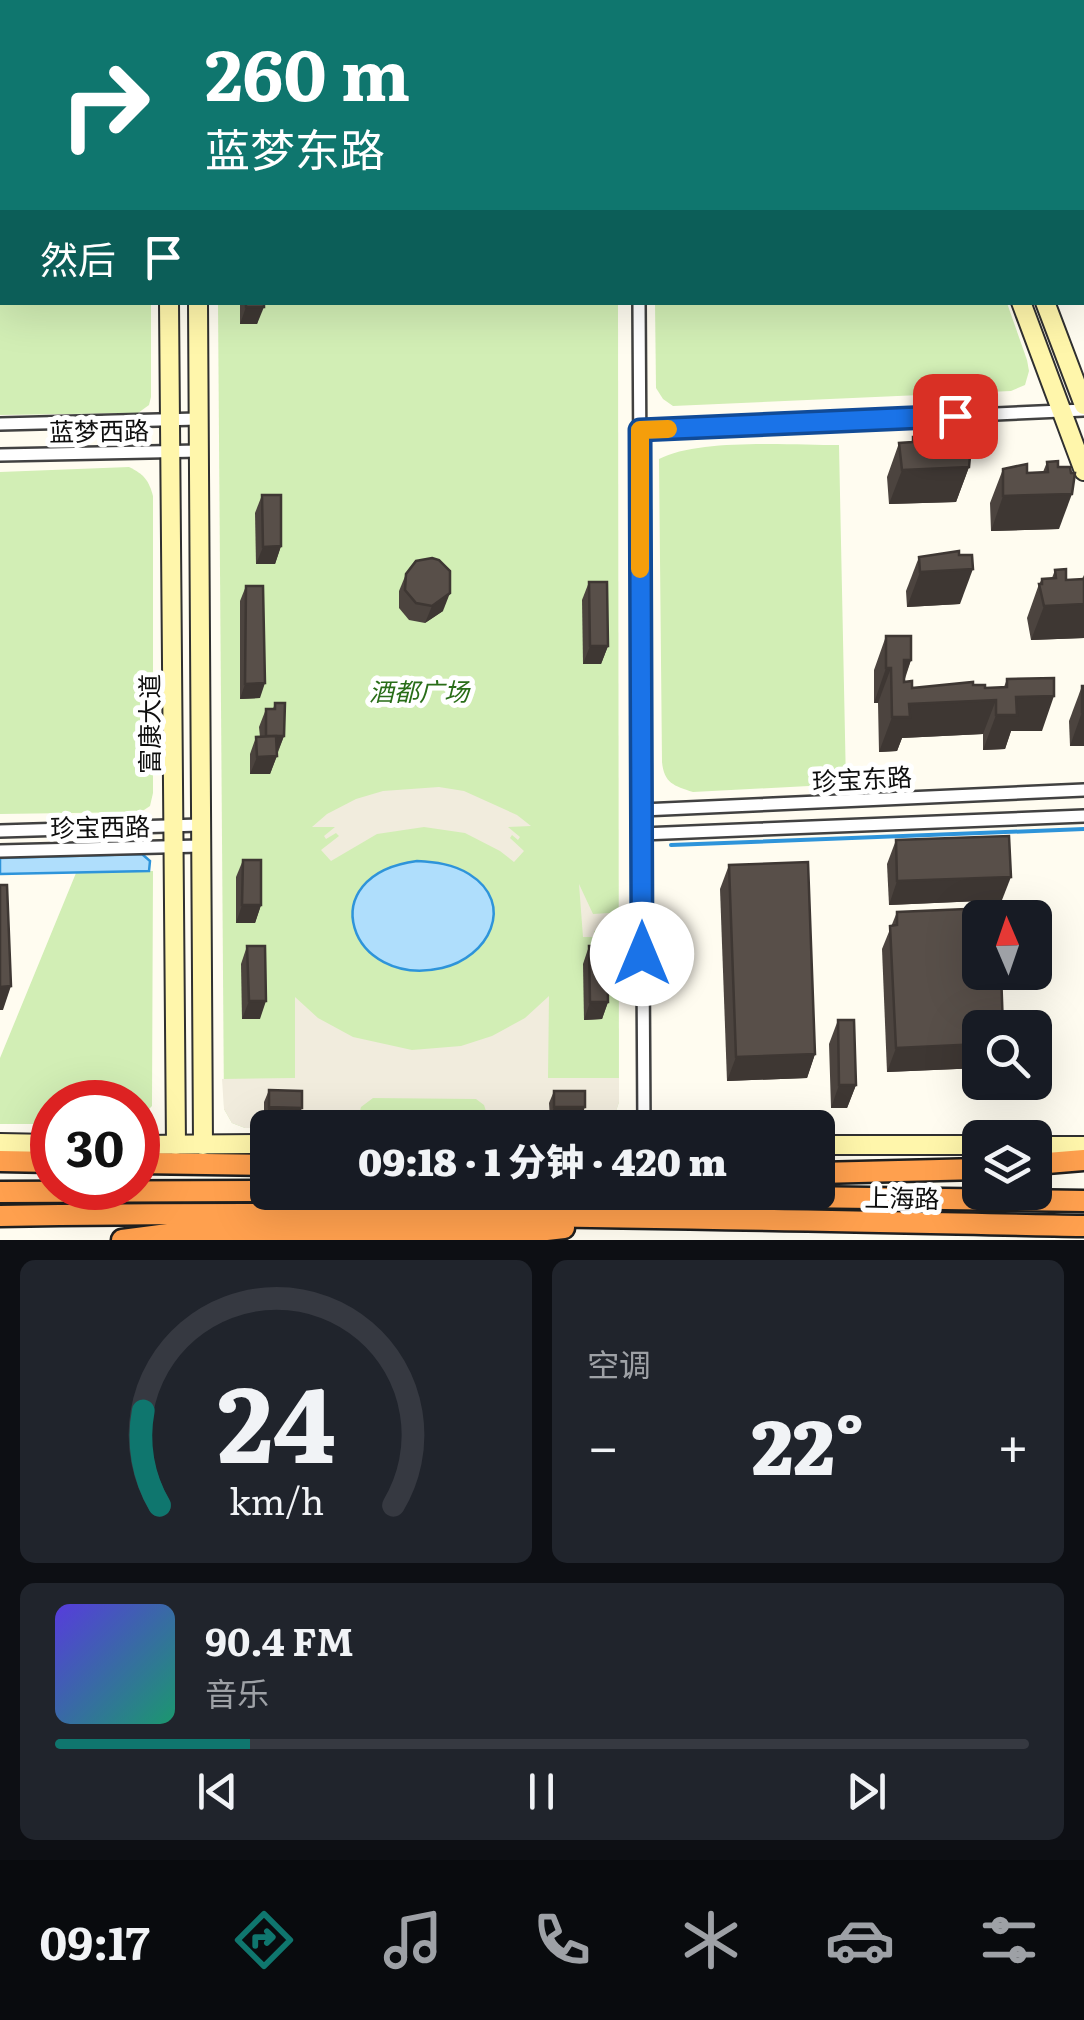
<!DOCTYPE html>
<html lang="zh">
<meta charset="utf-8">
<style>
:root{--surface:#171b24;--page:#20242c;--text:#f1f3f6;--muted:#9ea1a6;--line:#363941;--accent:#0f766e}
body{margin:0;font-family:Literata,"Noto Sans SC",serif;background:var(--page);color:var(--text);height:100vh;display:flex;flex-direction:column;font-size:38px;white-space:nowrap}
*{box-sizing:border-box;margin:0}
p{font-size:32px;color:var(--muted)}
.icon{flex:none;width:55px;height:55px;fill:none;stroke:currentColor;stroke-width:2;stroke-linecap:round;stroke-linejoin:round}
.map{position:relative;height:1240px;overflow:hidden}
.drawer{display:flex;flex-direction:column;gap:20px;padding:20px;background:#0d0f14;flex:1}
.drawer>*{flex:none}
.top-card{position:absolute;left:0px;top:0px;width:1085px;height:305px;box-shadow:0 10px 40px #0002;background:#0f766e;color:#fff;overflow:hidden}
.needle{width:65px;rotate:358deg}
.tools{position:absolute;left:962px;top:900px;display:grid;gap:20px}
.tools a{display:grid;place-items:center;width:90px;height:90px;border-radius:15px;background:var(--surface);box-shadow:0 10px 40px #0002;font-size:50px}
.speed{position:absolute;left:30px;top:1080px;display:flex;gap:20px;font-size:50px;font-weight:700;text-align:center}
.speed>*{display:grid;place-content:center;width:130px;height:130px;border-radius:50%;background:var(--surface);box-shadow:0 10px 40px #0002;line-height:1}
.speed .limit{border:15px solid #d22;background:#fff;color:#111}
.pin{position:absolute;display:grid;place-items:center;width:85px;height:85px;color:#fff;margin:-42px;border-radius:20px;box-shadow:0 5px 15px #0006}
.me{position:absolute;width:110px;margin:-55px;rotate:0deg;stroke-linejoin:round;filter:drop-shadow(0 0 8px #0008)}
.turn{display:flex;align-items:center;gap:35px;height:210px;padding:0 40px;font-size:45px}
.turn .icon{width:130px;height:130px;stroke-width:2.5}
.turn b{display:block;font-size:70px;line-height:85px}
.then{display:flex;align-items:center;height:95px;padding:0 40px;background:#0003;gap:20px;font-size:38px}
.big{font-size:75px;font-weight:800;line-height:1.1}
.drawer .tile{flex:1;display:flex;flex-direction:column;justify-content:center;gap:15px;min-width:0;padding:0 35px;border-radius:15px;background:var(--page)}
.drawer .dial{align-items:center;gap:0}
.dial svg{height:260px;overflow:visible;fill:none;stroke:var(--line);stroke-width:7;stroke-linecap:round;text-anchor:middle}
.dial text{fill:var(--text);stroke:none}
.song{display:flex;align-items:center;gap:30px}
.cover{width:120px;height:120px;border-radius:15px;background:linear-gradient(135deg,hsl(250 70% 55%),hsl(160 70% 35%))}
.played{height:10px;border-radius:5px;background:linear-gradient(90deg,var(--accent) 20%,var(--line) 20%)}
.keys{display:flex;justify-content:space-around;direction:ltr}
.heat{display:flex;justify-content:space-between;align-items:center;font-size:55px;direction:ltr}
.drawer .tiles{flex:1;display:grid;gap:20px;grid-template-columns:1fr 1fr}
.tile:last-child{grid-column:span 2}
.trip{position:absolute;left:250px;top:1110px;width:585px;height:100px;border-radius:15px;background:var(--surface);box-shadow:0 10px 40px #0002;font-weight:800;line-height:100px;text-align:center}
.menu{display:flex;height:160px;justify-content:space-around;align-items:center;background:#090b0e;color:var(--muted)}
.menu .icon{width:70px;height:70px}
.menu .on{color:var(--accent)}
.menu b{font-size:45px;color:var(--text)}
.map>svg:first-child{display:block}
.green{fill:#d2eeb5}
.plaza{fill:#f1ecdd;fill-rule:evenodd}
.water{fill:#afdefc;stroke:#2e94da;stroke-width:2.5}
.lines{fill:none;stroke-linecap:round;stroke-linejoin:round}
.stream{stroke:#2e94da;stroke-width:4}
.street-casing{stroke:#414141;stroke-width:16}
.secondary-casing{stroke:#303030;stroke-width:22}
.highway-casing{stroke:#1f1f1f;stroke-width:25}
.street{stroke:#fff;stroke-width:11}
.secondary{stroke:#fff6ab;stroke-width:18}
.highway{stroke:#ffa04e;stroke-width:20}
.wall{fill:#4c443f}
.shaded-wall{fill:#3e3733}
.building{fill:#584f49;stroke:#3e3733;stroke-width:2.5}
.route-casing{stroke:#114b97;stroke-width:25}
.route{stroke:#1a73e8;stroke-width:18}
.slow{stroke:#f59e0b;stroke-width:18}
.labels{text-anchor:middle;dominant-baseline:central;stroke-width:10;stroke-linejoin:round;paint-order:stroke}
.street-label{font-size:25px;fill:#0e0e0e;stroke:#fff}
.park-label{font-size:25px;font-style:italic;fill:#296d18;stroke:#fff}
</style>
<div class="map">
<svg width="1084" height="1240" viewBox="0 0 1084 1240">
<rect width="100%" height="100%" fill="#fffcf0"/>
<g class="green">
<polygon points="0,0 148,0 148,2 2,2 2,302 151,303 151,397 149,405 138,413 0,415"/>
<rect x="217" y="0" width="401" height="2"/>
<polygon points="657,0 889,0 890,2 657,2"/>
<polygon points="961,0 1084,0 1084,147 1082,2"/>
<polygon points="218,303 618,303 619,1102 615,1114 602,1126 245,1128 232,1123 224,1109"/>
<polygon points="655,303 1007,303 1027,360 1029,371 1025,385 1011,391 673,406 663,399 656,388"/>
<path d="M839 445 846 784 693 792C674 786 664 783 662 762L659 459C698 438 792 445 839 445Z"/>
<path d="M129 467C144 474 149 481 153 496V793L150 806 141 812 0 814V472Z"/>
<polygon points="153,871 152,1106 138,1120 138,1102 52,1102 52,1124 0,1124 0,1058 76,873"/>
</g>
<g class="plaza">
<polygon points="439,787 464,791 517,815 531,826 508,827 520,837 518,840 512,835 510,838 524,851 514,862 500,851 465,833 424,827 377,834 331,861 321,850 339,836 336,833 326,839 324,836 335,827 312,827 327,814 356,799 383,791"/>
<polygon points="579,884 593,914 609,913 609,942 600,943 600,930 594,931 594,937 583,937"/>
<path d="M549 996 548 1078H619V1102L615 1114 602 1126 245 1128 232 1123 224 1109 222 1079 295 1078V997L318 1018 353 1037 412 1050 461 1046 492 1036 525 1018ZM373 1098 476 1099 484 1105 488 1117 358 1119 361 1107Z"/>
</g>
<g class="water">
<polygon points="142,854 150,861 149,871 0,874 0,858"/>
<path d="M417 861C435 862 453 864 469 874 517 904 488 958 442 968 349 989 310 875 417 861Z"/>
</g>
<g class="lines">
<polyline class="stream" points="671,845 1084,829"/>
<g class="street-casing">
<g id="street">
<polyline points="637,0 637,2"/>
<polyline points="1082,157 1084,157"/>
<polyline points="639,302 644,1128"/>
<polyline points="0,424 198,419"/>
<polyline points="639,430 1084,410"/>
<polyline points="0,455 199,451"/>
<polyline points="642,810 1084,790"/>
<polyline points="0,831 200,825"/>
<polyline points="642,834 1084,816"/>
<polyline points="0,851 200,846"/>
</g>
</g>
<g class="secondary-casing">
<g id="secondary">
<polyline points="167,0 167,2"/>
<polyline points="196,0 196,2"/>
<polyline points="903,0 904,2"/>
<polyline points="927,0 928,2"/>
<polyline points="169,302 176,1145"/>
<polyline points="198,302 203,1145"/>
<polyline points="1021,302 1084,471"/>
<polyline points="1045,302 1084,405"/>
<polyline points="0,1143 52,1144"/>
<polyline points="138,1145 268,1144"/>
<polyline points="818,1145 980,1145"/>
<polyline points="1035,1146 1084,1146"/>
</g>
</g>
<g class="highway-casing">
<g id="highway">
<polyline points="0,1161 52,1162"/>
<polyline points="138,1163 268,1165"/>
<polyline points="1035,1164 1084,1160"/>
<polyline points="818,1173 980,1169"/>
<polyline points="0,1192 268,1191"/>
<polyline points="422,1192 1084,1201"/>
<path d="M0 1216C361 1210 723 1219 1084 1226"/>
<polyline points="122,1240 176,1233 521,1233 564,1228"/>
</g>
</g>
<use href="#street" class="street"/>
<use href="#secondary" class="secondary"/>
<use href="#highway" class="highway"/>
</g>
<g class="wall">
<polygon points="240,302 264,302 257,324 240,324"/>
<polygon points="944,435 956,441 969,467 956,502 889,504 887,477 899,443 911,443 913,437 924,448 940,447"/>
<polygon points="1047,462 1059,529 991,531 990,503 1003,469 1027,473 1043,472"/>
<polygon points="262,495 281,546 275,564 256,564 255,513"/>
<polygon points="919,557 960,604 907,607 906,591"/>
<polygon points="1055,570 1066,580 1082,579 1084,575 1084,638 1031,640 1027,618 1039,584 1042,579 1052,578"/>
<polygon points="406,574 443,611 425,623 409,620 399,608 399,591"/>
<polygon points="589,582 608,646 601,664 583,664 582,600"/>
<polygon points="246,586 260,698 240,699 240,601"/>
<polygon points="886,636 911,660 904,682 912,688 973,685 985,688 1004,687 1007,679 1042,731 1011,731 1005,749 983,750 983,734 902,738 897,751 879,752 878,703 874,703 874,670"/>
<polygon points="1082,686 1084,746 1070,746 1069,721"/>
<polygon points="275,703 284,736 270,774 250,774 250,754 256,737 260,737 259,727 266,709 273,709"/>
<polygon points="896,840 1002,900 889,905 887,864"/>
<polygon points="243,860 261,905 255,923 236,923 236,877"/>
<polygon points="729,865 815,1054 807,1078 727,1081 720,889"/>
<polygon points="897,912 980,1028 980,1068 887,1072 882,949"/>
<polygon points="247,946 260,1019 242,1019 241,964"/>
<polygon points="589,946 608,1002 602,1019 584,1020 583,964"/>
<polygon points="838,1020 856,1085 847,1108 831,1108 829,1044"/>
<polygon points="269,1090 298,1119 264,1119 264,1102"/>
<polygon points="554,1091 581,1118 550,1119 549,1103"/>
</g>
<g class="shaded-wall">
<polygon points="246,307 264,307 257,324 240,324"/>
<polygon points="969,467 956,502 889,504 902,470"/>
<polygon points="1072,494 1059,529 991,531 1003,496"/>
<polygon points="281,546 275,564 256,564 263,547"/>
<polygon points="973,569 960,604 907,607 920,572"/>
<polygon points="450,593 443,611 425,623 432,606"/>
<polygon points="1084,604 1084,638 1031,640 1044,606"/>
<polygon points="590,646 608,646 601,664 583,664"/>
<polygon points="904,660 911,660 898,695"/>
<polygon points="886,668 891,668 878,703 874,703"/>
<polygon points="265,683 260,698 240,699 245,684"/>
<polygon points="1054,696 1042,731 1011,731 1005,749 983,750 996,715 1016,697"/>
<polygon points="996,700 983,734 902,738 897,751 879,752 892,717 909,704"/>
<polygon points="1082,712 1084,712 1084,746 1070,746"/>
<polygon points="266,736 284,736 277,753"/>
<polygon points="277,756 270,774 250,774 257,757"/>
<polygon points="1011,877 1002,900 889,905 897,881"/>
<polygon points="242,905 261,905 255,923 236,923"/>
<polygon points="11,986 3,1010 0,1010 0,987"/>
<polygon points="249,1001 266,1001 260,1019 242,1019"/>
<polygon points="590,1002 608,1002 602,1019 584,1020"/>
<polygon points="980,1044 980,1068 887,1072 896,1048"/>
<polygon points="815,1054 807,1078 727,1081 736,1057"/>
<polygon points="839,1085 856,1085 847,1108 831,1108"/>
<polygon points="269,1107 302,1108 298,1119 264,1119"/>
<polygon points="554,1107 585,1107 581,1118 550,1119"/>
</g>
<g class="building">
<rect x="245" y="0" width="19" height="2"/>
<rect x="246" y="302" width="18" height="5"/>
<polygon points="944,435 956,435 956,441 968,440 971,446 969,467 902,470 899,443 913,442 913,437 924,437 924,448 944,447"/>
<polygon points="1058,461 1058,467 1070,467 1071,473 1075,473 1072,494 1003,496 1003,469 1027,464 1027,473 1048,472 1047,462"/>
<polygon points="262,495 281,495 281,546 263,547"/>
<polygon points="959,551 959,555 972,555 973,569 920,572 919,557"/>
<polygon points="432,558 439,560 450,571 450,593 432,606 416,603 405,590 406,574 416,561"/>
<polygon points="1066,569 1066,580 1084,579 1084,604 1044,606 1039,584 1042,584 1042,579 1056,578 1055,570"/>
<polygon points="589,582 607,582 608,646 590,646"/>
<polygon points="246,586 263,586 265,683 245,684"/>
<polygon points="886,636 911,636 911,660 904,660 904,682 912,681 912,688 973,682 973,685 985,685 985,688 1007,687 1007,679 1054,678 1054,696 1016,697 1017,715 996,715 996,700 909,704 910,717 892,717 891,668 886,668"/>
<rect x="1082" y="686" width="2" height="26"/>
<polygon points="275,703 285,703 284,736 266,736 266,709 275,709"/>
<polygon points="276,736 277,756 257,757 256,737"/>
<polygon points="1009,836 1011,877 897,881 896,840"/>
<polygon points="243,860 261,860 261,905 242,905"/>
<polygon points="808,862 815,1054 736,1057 729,865"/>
<polygon points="0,885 7,885 11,986 0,987"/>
<polygon points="1013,907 1013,918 980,918 980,972 1001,972 1003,1028 980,1028 980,1044 896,1048 890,926 897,925 897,912"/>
<polygon points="247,946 265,946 266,1001 249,1001"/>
<polygon points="589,946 607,946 608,1002 590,1002"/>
<polygon points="838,1020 854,1020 856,1085 839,1085"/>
<polygon points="269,1090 302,1091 302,1108 269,1107"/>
<rect x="554" y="1091" width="31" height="16"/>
</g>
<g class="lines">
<g class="route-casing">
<polyline id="route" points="642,954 640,430 955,416"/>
</g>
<use href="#route" class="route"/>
<polyline class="slow" points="640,569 640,430 668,429"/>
</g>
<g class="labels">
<g class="street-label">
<text transform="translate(99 430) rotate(-1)">蓝梦西路</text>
<text transform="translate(148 724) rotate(-90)">富康大道</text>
<text transform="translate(862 778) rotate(-3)">珍宝东路</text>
<text transform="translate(100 826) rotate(-1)">珍宝西路</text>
<text transform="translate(902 1197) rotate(1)">上海路</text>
</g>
<g class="park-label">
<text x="419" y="690">酒都广场</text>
</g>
</g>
</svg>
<div class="tools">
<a><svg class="needle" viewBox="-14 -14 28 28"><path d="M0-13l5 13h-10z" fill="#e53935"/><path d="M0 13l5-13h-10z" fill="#9ea1a6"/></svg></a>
<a><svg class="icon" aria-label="search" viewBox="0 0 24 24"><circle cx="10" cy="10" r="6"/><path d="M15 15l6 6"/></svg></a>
<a><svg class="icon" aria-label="layers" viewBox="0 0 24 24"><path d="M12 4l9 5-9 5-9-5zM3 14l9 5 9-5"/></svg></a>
</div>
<div class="speed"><div class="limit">30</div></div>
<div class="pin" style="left:955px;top:416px;background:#d93025"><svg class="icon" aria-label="arrive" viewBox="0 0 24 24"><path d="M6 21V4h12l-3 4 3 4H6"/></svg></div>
<svg class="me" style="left:642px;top:954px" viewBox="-20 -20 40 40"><circle r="19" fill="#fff"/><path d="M0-13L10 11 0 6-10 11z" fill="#1a73e8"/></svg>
<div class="trip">09:18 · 1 分钟 · 420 m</div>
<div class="top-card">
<div class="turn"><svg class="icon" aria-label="right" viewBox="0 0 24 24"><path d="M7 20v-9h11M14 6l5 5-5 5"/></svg><div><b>260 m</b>蓝梦东路</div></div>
<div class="then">然后<svg class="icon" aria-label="arrive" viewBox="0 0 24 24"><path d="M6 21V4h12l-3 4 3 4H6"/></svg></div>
</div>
</div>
<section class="drawer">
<div class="tiles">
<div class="tile dial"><svg viewBox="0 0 100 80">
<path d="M14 69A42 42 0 1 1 86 69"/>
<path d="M14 69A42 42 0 0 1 9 40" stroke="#0f766e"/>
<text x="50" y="56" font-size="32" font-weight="700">24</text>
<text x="50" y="72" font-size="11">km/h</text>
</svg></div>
<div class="tile"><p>空调</p>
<div class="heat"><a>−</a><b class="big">22°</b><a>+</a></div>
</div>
<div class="tile">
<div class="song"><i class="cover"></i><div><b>90.4 FM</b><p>音乐</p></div></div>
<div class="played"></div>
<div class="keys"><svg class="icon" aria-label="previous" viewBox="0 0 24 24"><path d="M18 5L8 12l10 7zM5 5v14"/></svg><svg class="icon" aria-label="pause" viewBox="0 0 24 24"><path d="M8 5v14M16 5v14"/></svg><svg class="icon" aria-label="next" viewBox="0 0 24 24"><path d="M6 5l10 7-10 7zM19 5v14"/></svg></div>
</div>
</div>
</section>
<nav class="menu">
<b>09:17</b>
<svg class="icon on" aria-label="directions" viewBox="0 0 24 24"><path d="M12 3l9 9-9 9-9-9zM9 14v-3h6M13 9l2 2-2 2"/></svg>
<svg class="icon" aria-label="music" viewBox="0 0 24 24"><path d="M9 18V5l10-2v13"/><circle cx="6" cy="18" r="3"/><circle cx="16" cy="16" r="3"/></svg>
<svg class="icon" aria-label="phone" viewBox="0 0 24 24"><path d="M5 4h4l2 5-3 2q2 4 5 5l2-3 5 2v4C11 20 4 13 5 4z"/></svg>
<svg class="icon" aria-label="climate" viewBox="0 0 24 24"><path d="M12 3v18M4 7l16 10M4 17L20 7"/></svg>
<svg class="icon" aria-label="car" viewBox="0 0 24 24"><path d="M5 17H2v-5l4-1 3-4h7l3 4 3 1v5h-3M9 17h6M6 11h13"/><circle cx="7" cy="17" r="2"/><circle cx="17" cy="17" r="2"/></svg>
<svg class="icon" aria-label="filters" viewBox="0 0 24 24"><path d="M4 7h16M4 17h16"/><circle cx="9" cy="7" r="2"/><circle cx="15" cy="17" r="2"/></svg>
</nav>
